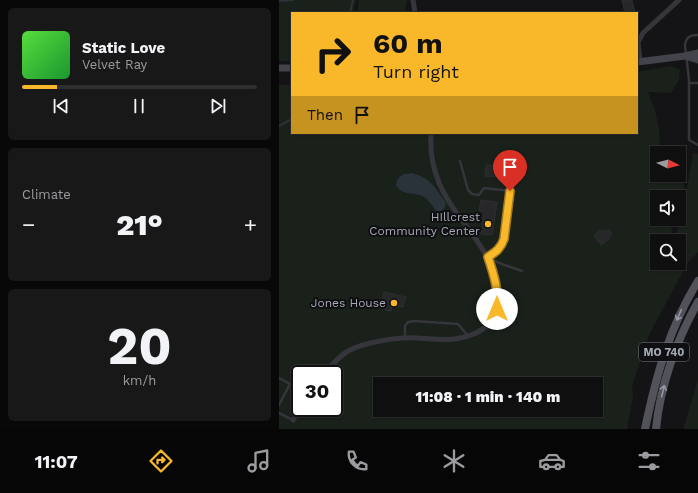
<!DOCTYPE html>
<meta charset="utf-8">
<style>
:root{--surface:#0f0f10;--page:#181819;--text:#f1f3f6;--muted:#9b9c9f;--line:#2f2f30;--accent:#f8b829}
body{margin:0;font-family:"Work Sans",sans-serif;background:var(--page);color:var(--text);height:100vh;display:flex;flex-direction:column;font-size:15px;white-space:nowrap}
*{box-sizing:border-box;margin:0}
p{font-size:13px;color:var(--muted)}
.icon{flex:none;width:22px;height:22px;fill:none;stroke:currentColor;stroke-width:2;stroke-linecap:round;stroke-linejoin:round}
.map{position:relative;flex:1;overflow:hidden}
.sheet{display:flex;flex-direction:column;gap:8px;padding:8px;background:#080809;width:279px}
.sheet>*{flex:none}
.top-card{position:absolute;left:12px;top:12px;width:347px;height:122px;border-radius:0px;box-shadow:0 1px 3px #0004,0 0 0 1px var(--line);background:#f8b829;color:#111;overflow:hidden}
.needle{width:26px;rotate:96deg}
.fabs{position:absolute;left:371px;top:146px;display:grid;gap:8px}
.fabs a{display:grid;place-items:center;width:36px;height:36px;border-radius:0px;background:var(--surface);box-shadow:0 1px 3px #0004,0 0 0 1px var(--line);font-size:20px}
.speed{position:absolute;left:12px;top:365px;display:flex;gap:8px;font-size:20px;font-weight:700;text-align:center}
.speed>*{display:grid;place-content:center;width:52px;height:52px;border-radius:50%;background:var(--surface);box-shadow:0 1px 3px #0004,0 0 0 1px var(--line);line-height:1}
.speed .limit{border:2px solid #111;border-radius:6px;background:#fff;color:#111}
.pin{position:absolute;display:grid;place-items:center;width:34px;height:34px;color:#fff;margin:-41px -17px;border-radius:50% 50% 50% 0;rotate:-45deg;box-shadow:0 0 4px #0007}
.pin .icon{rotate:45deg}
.me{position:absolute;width:44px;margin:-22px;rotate:0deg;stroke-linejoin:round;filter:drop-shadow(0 0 3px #0008)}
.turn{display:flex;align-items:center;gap:14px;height:84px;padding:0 16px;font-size:18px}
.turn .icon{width:52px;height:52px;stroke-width:2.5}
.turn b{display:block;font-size:28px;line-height:34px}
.then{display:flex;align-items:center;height:38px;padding:0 16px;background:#0003;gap:8px;font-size:15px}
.big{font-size:30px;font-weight:800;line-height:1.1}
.sheet .widget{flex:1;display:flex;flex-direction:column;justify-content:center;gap:6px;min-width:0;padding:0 14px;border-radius:6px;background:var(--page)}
.sheet .dial{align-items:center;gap:0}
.dial b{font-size:52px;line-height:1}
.song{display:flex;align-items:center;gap:12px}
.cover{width:48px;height:48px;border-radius:6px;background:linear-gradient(135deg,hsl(110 70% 55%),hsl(130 70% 35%))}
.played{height:4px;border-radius:2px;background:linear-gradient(90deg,var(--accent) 15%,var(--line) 15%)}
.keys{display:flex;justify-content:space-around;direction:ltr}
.heat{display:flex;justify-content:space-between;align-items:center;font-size:22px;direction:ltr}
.trip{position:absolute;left:94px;top:377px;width:230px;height:40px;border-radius:0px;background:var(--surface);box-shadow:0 1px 3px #0004,0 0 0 1px var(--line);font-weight:800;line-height:40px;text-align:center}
.tabs{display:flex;height:64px;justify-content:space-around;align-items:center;background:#060606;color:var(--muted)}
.tabs .icon{width:28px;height:28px}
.tabs .current{color:var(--accent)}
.tabs b{font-size:18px;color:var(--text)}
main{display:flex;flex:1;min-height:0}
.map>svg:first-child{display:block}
.green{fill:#1a211b;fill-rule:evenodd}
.water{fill:#2a323a}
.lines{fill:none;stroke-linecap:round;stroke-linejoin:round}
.stream{stroke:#2a323a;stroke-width:2}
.building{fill:#27272a;stroke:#2e2e32}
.service{stroke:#35353b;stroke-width:2.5}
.minor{stroke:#35353b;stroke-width:5}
.secondary{stroke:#43444b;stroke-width:7}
.primary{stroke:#51525a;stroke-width:8}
.oneway{stroke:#9498a4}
.route-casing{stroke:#a1781b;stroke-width:10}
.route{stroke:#f8b829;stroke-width:7}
.poi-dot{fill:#f8b829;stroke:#0f0f11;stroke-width:1.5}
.labels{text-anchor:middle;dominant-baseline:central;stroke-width:4;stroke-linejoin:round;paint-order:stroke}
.shield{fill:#0f0f11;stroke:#787c84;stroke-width:1}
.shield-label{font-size:11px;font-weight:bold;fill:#a5aab6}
.poi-label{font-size:12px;fill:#a5aab6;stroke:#0f0f11;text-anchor:end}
</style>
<main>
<section class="sheet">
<div class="widget">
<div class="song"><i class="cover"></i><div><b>Static Love</b><p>Velvet Ray</p></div></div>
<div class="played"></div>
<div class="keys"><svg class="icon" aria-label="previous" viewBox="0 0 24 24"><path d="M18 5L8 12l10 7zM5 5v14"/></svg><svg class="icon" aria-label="pause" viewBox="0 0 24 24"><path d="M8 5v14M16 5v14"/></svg><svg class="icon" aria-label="next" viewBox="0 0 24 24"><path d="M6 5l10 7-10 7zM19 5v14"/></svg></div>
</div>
<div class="widget"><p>Climate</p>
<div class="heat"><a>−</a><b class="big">21°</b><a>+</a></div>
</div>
<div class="widget dial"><b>20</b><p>km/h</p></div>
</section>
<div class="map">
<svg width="419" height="429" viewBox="0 0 419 429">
<rect width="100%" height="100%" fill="#141416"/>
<g class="green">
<polygon points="0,0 77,0 74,13 13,13 13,61 0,61"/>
<polygon points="80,0 128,0 126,13 78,13"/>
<path d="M392 66 401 70 400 80 392 93 369 92C377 111 383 132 380 153H378V175L400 174C407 187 407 188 400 201V197H378V219H393L392 225 394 241H378V263H400V241H394L406 211 408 188 414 153 419 154V252L409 262 370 335 353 386 354 396 348 429H0V85H13V133H358V72ZM21 374H55V408H21ZM101 384H317V410H101Z"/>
<polygon points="419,379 419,429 405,429 405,427"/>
</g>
<path class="water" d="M133 173C153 179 155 186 167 203L165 209 161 212H158C154 207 150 200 145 197 135 191 124 197 117 185 119 175 124 174 133 173Z"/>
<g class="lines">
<g class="stream">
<polyline points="0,1 14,0"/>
<polyline points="71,13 74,0"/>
<polyline points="0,126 13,119"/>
</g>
</g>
<g class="building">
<polygon points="343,0 353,0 356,13 346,13"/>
<polygon points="207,165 237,168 235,179 227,178 227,183 221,182 221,180 219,180 219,177 206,176"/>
<polygon points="202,200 218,202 213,235 202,234 205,212 200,211"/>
<polygon points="321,230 322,232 325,230 326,232 330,230 333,234 330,237 331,238 322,245 315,235"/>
<polygon points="105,292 127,297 124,307 113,305 112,311 106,310 104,308 106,301 103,300"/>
</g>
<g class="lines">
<g class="service">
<path d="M419 35C411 35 407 37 406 45L410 80V140L419 145"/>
<polyline points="410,83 419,83"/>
<path d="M181 161 189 190 193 194 200 195 205 188 231 191 225 239C222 248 217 252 209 257L220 263 243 271"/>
<polyline points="126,337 126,326 129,322 135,321 179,324 189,336"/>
<polyline points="0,378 11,384"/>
<polyline points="0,405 11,384 21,386"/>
<polyline points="0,413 14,420"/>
</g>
<g class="minor">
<polyline points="134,0 136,13"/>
<polyline points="361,61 359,42 364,33 400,0"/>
<path d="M45 374C52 366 59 357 69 351 86 342 118 337 137 338 160 339 177 343 199 332 222 320 221 299 215 277 213 270 212 262 208 257 194 230 170 209 159 180 153 165 151 149 152 133"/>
<polyline points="14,420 22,408"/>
</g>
<g class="secondary">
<polyline points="406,56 419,60"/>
<polyline points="358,62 406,56 419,53"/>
<polyline points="0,68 13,68"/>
</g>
<g class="primary">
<path d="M366 429C377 376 390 328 419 281"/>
<path d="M377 429C381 386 398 339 419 302"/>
</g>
</g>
<defs><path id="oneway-shaft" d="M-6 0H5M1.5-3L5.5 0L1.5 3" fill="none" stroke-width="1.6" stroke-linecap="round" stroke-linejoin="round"/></defs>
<g class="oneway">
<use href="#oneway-shaft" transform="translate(400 315) rotate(113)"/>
<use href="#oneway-shaft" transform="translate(384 391) rotate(-76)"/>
</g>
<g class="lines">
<g class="route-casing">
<path id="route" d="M218 309C220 291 215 275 209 257 217 252 222 248 225 239L231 191"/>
</g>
<use href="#route" class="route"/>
</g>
<g class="poi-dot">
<circle cx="209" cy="224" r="4"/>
<circle cx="115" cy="303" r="4"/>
</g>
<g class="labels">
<rect class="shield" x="360" y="343" width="50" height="18" rx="3"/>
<g class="shield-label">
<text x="385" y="352">MO 740</text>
</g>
<g class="poi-label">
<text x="201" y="217">HIllcrest<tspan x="201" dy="14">Community Center</tspan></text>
<text x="107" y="303">Jones House</text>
</g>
</g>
</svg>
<div class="fabs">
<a><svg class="needle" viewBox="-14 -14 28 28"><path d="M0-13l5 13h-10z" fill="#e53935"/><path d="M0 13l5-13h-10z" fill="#9b9c9f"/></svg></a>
<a><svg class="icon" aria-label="sound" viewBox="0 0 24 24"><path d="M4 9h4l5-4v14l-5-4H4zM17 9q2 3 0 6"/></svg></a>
<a><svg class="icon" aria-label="search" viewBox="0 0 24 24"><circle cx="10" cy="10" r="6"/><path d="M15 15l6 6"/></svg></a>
</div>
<div class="speed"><div class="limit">30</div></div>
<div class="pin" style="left:231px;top:191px;background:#d93025"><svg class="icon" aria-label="arrive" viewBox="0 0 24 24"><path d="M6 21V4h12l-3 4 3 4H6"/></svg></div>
<svg class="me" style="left:218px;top:309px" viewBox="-20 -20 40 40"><circle r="19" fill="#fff"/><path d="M0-13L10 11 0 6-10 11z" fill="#f8b829"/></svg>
<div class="trip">11:08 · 1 min · 140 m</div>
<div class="top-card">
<div class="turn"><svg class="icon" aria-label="right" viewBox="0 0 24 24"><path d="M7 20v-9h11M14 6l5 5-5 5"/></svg><div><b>60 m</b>Turn right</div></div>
<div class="then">Then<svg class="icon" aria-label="arrive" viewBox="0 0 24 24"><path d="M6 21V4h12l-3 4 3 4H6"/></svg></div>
</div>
</div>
</main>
<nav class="tabs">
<b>11:07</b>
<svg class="icon current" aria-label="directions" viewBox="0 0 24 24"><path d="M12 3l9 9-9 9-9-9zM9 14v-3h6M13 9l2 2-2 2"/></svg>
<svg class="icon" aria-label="music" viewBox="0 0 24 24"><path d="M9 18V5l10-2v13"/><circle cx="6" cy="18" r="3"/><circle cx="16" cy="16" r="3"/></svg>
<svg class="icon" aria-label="phone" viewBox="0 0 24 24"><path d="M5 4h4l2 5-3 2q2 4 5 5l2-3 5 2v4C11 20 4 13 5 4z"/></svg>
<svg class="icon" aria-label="climate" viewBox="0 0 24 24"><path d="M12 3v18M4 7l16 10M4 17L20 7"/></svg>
<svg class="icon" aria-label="car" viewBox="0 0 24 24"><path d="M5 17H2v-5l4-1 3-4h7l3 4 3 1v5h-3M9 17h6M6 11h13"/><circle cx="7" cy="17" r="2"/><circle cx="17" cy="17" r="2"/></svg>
<svg class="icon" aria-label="filters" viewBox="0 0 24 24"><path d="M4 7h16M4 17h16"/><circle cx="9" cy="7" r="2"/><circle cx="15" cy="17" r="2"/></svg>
</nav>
